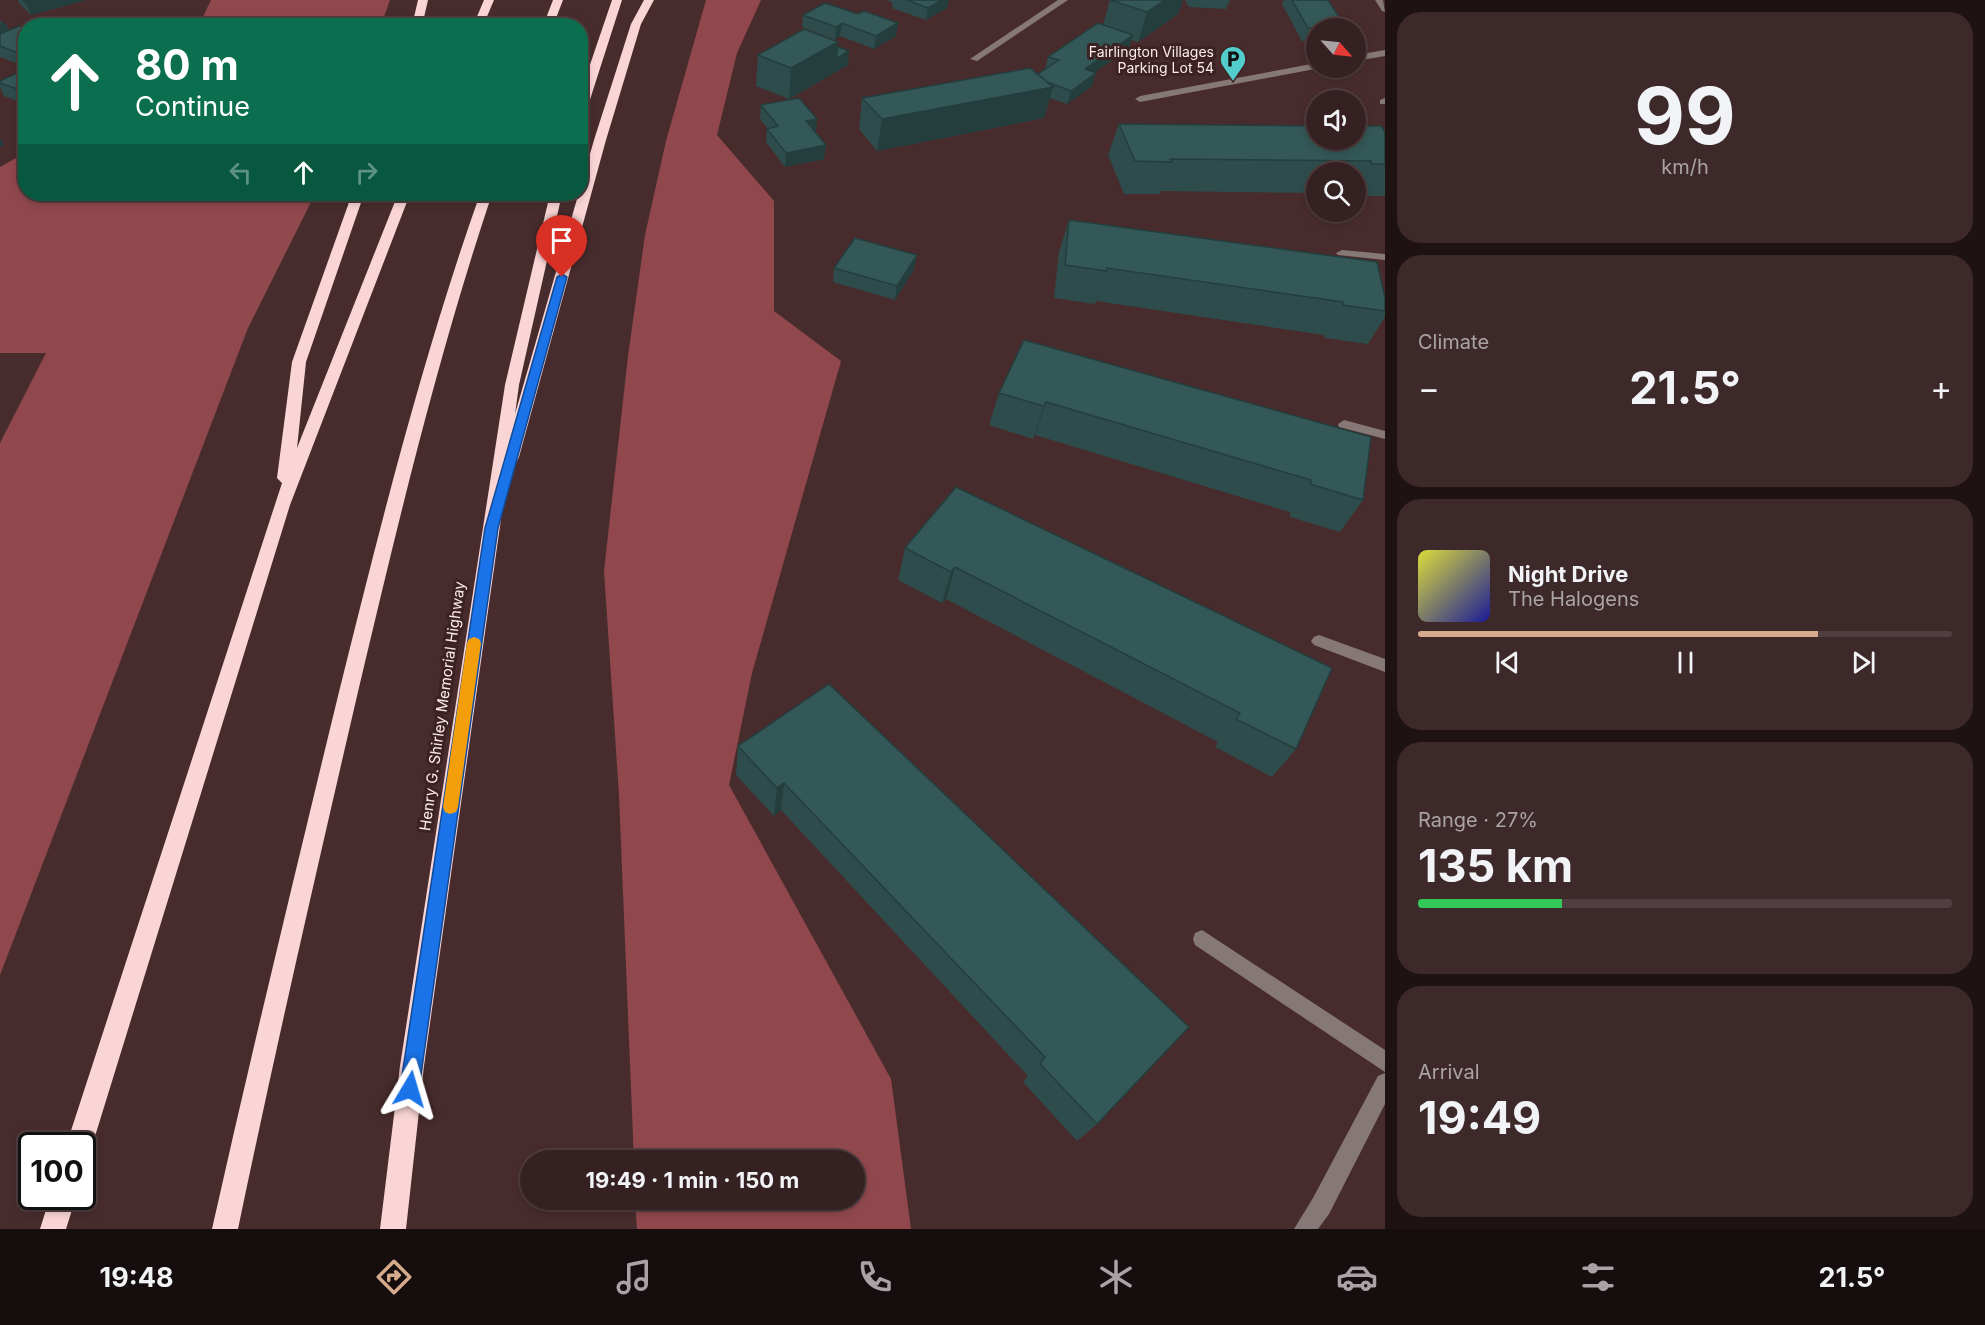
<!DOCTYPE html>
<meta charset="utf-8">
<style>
:root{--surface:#362122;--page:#3d292a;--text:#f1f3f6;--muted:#aaa3a5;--line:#503e40;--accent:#d6ab8b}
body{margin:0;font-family:Inter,sans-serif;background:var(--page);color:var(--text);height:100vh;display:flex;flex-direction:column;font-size:22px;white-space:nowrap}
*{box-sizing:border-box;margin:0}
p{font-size:20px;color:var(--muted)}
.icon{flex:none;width:33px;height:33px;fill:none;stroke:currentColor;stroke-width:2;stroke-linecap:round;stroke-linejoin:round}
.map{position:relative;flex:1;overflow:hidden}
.details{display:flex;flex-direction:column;gap:12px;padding:12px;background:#1e1213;width:600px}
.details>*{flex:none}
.banner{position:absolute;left:18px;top:18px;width:570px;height:183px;border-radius:24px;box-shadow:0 3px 9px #0003,0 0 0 2px var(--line);background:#0b6e4f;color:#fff;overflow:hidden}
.needle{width:39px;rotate:117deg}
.buttons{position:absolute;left:1306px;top:18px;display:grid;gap:12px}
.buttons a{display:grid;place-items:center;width:60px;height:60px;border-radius:50%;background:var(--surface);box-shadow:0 3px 9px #0003,0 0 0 2px var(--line);font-size:30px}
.speed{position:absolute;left:18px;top:1132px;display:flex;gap:12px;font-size:30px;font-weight:700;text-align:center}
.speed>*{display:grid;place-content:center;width:78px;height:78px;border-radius:50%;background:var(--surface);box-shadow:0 3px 9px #0003,0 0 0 2px var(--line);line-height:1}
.speed .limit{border:3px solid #111;border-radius:9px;background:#fff;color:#111}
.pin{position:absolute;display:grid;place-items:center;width:51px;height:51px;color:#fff;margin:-62px -26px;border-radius:50% 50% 50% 0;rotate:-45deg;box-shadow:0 0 6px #0007}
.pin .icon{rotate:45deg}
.me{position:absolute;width:66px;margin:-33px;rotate:7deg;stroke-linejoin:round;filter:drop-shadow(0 0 4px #0008)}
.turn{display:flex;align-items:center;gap:21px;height:126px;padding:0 18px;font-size:27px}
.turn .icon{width:78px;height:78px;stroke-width:2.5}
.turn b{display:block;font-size:42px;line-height:51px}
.lanes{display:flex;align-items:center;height:57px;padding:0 18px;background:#0003;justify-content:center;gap:30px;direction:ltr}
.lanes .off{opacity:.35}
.big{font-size:45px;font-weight:700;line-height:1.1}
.details .widget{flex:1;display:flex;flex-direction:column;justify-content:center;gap:9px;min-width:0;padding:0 21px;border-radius:24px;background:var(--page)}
.details .dial{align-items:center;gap:0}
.dial b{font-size:78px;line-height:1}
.song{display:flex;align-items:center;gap:18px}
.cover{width:72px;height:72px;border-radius:9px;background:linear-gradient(135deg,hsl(60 70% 55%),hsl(240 70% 35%))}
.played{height:6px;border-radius:3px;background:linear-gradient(90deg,var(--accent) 75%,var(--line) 75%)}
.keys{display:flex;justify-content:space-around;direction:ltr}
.heat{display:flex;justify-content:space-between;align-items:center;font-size:33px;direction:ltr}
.charge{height:9px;border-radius:4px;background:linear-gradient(90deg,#34c759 27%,var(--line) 0)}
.trip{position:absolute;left:520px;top:1150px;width:345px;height:60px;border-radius:30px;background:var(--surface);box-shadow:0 3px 9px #0003,0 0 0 2px var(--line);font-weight:700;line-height:60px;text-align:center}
.dock{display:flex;height:96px;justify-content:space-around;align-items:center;background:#160d0e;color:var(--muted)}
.dock .icon{width:42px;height:42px}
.dock .on{color:var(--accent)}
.dock b{font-size:27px;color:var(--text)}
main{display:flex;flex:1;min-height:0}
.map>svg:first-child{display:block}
.forest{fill:#90484d}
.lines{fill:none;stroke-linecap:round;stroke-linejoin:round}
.minor{fill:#877878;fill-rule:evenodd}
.highway{fill:#fad5d5;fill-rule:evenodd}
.wall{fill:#2d4c4b}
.shaded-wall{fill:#243e3d}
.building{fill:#345857;stroke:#243e3d;stroke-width:1.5}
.route{fill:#1a73e8;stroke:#114b97;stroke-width:1.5}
.slow{fill:#f59e0b}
.labels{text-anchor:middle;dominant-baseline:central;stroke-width:6;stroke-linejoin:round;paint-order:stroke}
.far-poi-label{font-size:14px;fill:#fdeaea;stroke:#3d2223;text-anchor:end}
.street-label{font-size:15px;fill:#fdeaea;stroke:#3d2223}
</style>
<main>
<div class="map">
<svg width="1385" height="1229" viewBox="0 0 1385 1229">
<rect width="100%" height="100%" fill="#482c2d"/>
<g class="forest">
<polygon points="211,0 390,0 381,25 199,25"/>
<polygon points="706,0 761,0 737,53 717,135 774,201 774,311 841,361 752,673 729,785 891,1079 911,1229 637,1229 635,1200 855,1200 855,1161 634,1161 619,795 604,571 628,356 645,235 666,141"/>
<polygon points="25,153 26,194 315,194 248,328 0,975 0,443 46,353 0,353 0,167"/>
</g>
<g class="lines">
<g class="minor">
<polygon points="1058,0 1068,0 977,61 970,59"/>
<polygon points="1375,0 1383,0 1385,12 1382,11"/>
<polygon points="1385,50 1385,56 1356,61 1356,55"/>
<polygon points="1317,63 1317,68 1320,68 1140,102 1135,99 1140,96"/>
<polygon points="1385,98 1385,104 1380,104 1380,100"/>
<polygon points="1342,250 1385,254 1385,260 1338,255 1336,253"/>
<polygon points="1344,420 1385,431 1385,439 1339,427 1338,424"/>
<polygon points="1319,635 1385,659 1385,672 1314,645 1311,641 1314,637"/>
<polygon points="1202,930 1385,1050 1385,1072 1195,945 1193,939 1195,933"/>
<polygon points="1385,1073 1385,1104 1329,1214 1318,1229 1294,1229 1313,1198 1378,1076"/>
</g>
<g class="highway">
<polygon points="418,0 428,0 422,26 412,26"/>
<polygon points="484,0 494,0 483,26 473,26"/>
<polygon points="553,0 563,0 553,26 543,26"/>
<polygon points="612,0 622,0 586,112 580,115 580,94"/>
<polygon points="644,0 654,0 641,24 606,140 519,457 517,461 509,462 424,1066 406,1229 380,1229 400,1066 505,385 550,194 562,194 519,385 515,414 594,140 631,24"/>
<polygon points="352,194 364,194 306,362 297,448 398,194 410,194 290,505 92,1146 88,1155 82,1157 82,1146 66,1146 282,483 277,478 292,362"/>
<path d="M480 194H492C437 358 397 527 357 696 316 873 275 1051 238 1229H212C252 1051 295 873 338 696 380 527 422 358 480 194Z"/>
<polygon points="50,1197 76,1197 66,1229 40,1229"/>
</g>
</g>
<g class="wall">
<polygon points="18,0 86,0 31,15 19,3"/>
<polygon points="886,0 949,0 947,8 926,20 892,8 893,3"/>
<polygon points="1110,0 1183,0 1178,14 1138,42 1131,40 1129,48 1095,72 1092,86 1067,104 1050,98 1044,118 877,151 859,129 862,98 1038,74 1045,69 1048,57 1103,25"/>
<polygon points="1185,0 1230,0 1226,9 1189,7"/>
<polygon points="1284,0 1328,0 1346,28 1317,28 1317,41 1302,41 1282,4"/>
<polygon points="825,3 896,36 874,49 840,36 835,40 802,27 803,15"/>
<polygon points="0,20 8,30 26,28 26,67 0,57"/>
<polygon points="838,47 849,51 848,65 789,99 756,86 758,55"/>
<polygon points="26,69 26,104 4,96 0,87 0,81"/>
<polygon points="761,105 816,133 824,159 785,167 766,142 767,129 768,129 760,119"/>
<polygon points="1119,124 1385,132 1385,196 1356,196 1356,172 1317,172 1317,193 1161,191 1160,194 1124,194 1108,155"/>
<polygon points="1069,220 1385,298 1385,317 1368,344 1325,338 1324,335 1096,301 1095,304 1054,298 1059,252"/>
<polygon points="834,268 914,269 895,300 833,282"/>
<polygon points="1024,340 1363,500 1340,532 1290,517 1290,512 1035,435 1033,439 989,425 999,393"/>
<polygon points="956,487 1296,749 1272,777 1215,747 1218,742 946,599 942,603 898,580 905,548"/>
<polygon points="829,684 1097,1124 1077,1141 1023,1082 1028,1076 781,810 774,816 736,775 738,746"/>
</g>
<g class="shaded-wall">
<polygon points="34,0 86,0 31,15 25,2"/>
<polygon points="942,0 949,0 947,8 926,20 928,8"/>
<polygon points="1165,0 1183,0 1178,14 1138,42 1147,12"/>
<polygon points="5,22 11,35 0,40 0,24"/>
<polygon points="842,23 840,36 835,40 836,27"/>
<polygon points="898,23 896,36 874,49 876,36"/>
<polygon points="1133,35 1129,48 1081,82 1085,69"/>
<polygon points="838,42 835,72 789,99 791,68"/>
<polygon points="849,51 848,65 835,72 836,59"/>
<polygon points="1096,73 1092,86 1067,104 1071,91"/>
<polygon points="1053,87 1044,118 877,151 882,119"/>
<polygon points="817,119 816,133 806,121"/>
<polygon points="0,138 4,145 0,147"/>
<polygon points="826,145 824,159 785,167 786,153"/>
<polygon points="917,255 914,269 895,300 897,286"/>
<polygon points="1046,402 1035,435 1033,439 1044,406"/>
<polygon points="955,567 946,599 942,603 951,572"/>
<polygon points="784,783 781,810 774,816 777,788"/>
</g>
<g class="building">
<polygon points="23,0 34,0 25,2"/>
<polygon points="907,0 942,0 928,8"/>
<polygon points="1110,0 1165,0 1147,12"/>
<polygon points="1292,0 1328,0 1346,28 1308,28"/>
<polygon points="825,3 858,14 864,11 898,23 876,36 842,23 836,27 803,15"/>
<polygon points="1098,23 1133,35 1085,69 1096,73 1071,91 1047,82 1038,74 1059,60 1048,57"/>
<polygon points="19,26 26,28 26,56 0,46 0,34"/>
<polygon points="804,29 838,42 791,68 758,55"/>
<polygon points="838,47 849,51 836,59"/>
<polygon points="1030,68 1053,87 882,119 862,98"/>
<polygon points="26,69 26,92 0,83 0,81"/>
<polygon points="799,98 817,119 806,121 826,145 786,153 767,129 778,126 761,105"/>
<polygon points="1119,124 1317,126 1317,140 1356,140 1356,126 1381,126 1385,132 1385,164 1372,164 1371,161 1170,159 1172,162 1135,161"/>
<polygon points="1069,220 1377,262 1385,298 1385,311 1343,305 1343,302 1107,268 1107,271 1065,265"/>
<polygon points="855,238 917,255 897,286 834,268"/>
<polygon points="1024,340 1371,437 1363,500 1310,484 1311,480 1046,402 1044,406 999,393"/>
<polygon points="956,487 1332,668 1296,749 1236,719 1240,713 955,567 951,572 905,548"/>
<polygon points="829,684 1189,1027 1097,1124 1040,1064 1045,1057 784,783 777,788 738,746"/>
</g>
<polygon class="route" points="562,274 567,277 498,528 419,1089 416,1096 410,1098 403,1096 400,1089 485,528 557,277"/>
<polygon class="slow" points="474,637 479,639 481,643 458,807 456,812 450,814 445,812 443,807 467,643 469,639"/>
<defs>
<g id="parking-pin" transform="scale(1.35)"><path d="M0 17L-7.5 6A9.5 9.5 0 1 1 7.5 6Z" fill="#53cdcb" stroke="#3d2223"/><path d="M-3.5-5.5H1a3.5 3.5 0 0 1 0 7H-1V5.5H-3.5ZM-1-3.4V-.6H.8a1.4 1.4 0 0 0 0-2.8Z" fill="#111"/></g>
</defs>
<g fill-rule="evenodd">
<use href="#parking-pin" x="1233" y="59"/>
</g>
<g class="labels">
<g class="far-poi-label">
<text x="1214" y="51">Fairlington Villages<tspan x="1214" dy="16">Parking Lot 54</tspan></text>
</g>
<g class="street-label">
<text transform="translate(442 706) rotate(-82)">Henry G. Shirley Memorial Highway</text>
</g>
</g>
</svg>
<div class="buttons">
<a><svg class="needle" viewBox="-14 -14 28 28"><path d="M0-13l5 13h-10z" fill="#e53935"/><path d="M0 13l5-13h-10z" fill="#aaa3a5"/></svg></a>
<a><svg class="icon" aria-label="sound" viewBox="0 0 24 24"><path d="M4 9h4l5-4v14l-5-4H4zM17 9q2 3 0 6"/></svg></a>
<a><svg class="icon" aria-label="search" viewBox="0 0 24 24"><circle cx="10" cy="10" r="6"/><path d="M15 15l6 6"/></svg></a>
</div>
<div class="speed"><div class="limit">100</div></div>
<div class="pin" style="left:562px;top:277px;background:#d93025"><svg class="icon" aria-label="arrive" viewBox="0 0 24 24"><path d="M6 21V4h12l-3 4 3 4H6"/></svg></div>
<svg class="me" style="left:410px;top:1089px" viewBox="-20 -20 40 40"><path d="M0-17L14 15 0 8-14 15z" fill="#1a73e8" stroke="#fff" stroke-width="4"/></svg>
<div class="trip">19:49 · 1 min · 150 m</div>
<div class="banner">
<div class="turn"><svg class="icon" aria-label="ahead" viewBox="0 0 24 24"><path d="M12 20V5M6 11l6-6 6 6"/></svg><div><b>80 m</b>Continue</div></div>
<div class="lanes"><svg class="icon off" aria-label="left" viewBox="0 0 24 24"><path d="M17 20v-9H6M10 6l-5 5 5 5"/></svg><svg class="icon" aria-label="ahead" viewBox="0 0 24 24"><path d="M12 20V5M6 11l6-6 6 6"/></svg><svg class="icon off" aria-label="right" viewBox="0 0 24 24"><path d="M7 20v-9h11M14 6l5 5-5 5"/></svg></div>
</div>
</div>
<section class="details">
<div class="widget dial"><b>99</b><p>km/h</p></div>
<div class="widget"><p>Climate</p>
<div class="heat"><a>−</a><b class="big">21.5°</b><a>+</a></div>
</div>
<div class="widget">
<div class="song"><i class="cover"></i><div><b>Night Drive</b><p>The Halogens</p></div></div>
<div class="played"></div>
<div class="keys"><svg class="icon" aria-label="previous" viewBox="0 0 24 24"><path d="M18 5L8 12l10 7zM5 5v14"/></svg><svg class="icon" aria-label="pause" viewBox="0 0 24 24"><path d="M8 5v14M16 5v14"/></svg><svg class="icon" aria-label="next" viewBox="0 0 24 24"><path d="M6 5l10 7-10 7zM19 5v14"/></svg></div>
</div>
<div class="widget"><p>Range · 27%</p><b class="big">135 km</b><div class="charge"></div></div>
<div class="widget"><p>Arrival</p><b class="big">19:49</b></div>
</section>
</main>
<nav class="dock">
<b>19:48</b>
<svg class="icon on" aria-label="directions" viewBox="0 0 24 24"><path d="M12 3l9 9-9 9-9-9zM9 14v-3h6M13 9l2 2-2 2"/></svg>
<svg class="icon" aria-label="music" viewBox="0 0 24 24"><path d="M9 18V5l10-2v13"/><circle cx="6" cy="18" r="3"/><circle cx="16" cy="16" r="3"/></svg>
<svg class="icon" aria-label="phone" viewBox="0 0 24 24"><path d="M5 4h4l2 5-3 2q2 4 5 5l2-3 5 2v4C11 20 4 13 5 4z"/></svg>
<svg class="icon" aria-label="climate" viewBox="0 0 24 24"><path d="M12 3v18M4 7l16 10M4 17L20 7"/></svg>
<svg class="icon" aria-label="car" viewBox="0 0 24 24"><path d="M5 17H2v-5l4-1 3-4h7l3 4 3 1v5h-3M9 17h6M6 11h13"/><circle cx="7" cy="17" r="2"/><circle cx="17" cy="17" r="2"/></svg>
<svg class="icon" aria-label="filters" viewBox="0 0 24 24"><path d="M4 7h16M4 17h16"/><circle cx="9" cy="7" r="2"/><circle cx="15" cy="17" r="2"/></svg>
<b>21.5°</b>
</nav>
